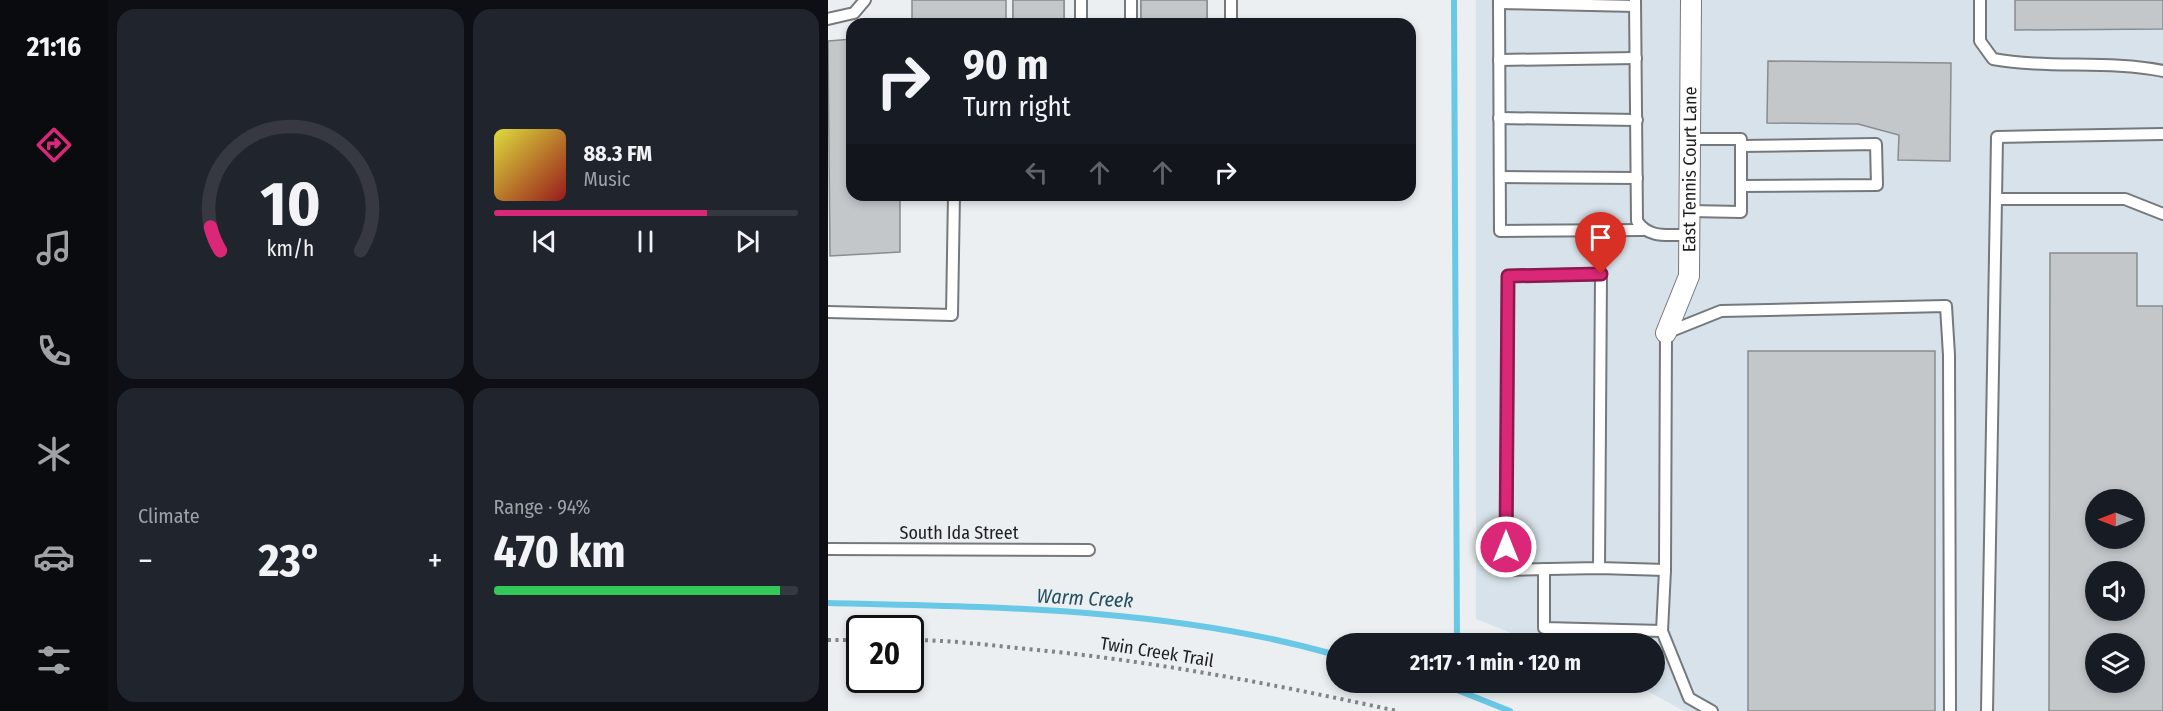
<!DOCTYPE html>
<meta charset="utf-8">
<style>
:root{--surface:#171b24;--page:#20242c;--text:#f1f3f6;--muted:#9ea1a6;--line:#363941;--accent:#db2777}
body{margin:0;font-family:"Fira Sans Condensed",sans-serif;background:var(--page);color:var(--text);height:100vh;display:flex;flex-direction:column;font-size:22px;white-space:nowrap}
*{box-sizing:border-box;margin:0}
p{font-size:20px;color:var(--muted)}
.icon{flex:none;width:33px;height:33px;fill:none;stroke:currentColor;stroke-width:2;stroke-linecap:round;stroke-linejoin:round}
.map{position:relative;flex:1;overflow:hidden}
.panel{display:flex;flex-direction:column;gap:9px;padding:9px;background:#0d0f14;width:720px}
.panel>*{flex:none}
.guide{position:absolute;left:18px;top:18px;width:570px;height:183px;border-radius:18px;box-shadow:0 3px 9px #0003;background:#171b24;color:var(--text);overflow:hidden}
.needle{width:39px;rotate:270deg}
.tools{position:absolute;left:1257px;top:489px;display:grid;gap:12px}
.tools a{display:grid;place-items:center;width:60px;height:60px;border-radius:50%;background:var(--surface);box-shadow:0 3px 9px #0003;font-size:30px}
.speed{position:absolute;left:18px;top:615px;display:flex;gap:12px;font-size:30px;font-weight:700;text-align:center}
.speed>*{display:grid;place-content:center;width:78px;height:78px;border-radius:50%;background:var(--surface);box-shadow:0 3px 9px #0003;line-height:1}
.speed .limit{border:3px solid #111;border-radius:9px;background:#fff;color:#111}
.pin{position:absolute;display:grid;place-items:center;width:51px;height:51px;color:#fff;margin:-62px -26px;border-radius:50% 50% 50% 0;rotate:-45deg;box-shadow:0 0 6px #0007}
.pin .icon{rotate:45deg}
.me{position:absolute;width:66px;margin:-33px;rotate:0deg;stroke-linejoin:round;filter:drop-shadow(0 0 4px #0008)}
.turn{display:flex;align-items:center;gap:21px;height:126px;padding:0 18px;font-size:27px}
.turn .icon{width:78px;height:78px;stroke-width:2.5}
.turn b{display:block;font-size:42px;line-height:51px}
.lanes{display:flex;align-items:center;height:57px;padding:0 18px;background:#0003;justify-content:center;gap:30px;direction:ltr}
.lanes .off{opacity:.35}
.big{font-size:45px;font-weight:700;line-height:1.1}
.panel .card{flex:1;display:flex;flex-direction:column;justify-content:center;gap:9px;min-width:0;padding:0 21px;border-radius:18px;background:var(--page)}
.panel .dial{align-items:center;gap:0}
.dial svg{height:156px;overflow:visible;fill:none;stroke:var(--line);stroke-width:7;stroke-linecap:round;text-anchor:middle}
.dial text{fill:var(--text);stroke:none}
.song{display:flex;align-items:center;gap:18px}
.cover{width:72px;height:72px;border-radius:9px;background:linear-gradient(135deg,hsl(60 70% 55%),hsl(0 70% 35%))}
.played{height:6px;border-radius:3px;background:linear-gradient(90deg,var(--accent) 70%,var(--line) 70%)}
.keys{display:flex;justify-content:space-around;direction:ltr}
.heat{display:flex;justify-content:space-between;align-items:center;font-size:33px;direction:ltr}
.charge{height:9px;border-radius:4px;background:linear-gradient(90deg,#34c759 94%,var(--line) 0)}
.panel .tiles{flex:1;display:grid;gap:9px;grid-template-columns:repeat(2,1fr)}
.trip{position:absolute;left:498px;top:633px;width:339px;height:60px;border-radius:30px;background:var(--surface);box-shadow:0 3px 9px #0003;font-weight:700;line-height:60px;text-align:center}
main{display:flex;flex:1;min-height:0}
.dock{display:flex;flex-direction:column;width:108px;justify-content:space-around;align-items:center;background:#090b0e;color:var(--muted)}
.dock .icon{width:42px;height:42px}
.dock .on{color:var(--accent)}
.dock b{font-size:27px;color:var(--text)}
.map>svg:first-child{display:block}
.built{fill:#d7e2ea;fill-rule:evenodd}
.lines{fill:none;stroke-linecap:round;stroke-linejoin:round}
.stream{stroke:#68c8e6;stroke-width:6}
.building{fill:#c3c7ca;stroke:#898c8f;stroke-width:1.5;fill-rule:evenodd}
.service-casing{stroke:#76797c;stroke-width:14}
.minor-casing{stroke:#76797c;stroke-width:22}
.path{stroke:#818486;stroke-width:4;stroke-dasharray:3 4.5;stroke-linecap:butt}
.service{stroke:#fff;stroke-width:10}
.minor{stroke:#fff;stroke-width:20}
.route-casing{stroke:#8e194d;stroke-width:15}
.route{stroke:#db2777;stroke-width:10}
.labels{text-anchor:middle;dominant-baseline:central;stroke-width:6;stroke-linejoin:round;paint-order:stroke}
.street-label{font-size:18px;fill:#1c1e1f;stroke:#ebeff2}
.water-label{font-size:20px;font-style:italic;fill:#254f5d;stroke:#ebeff2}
</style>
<main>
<nav class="dock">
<b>21:16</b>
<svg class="icon on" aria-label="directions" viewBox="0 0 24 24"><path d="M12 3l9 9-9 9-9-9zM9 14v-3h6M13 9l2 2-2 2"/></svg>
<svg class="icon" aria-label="music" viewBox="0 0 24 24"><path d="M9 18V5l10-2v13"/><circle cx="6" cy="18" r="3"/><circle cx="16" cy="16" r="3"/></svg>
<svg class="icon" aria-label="phone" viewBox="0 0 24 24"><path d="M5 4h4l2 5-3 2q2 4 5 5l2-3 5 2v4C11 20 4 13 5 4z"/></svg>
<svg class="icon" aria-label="climate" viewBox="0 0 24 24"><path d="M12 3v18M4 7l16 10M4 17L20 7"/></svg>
<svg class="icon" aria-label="car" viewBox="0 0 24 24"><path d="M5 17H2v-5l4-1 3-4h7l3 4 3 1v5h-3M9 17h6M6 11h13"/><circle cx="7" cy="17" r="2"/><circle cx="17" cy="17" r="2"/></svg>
<svg class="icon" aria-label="filters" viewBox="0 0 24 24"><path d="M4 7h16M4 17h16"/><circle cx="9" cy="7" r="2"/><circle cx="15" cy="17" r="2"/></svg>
</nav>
<section class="panel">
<div class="tiles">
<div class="card dial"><svg viewBox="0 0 100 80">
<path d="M14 69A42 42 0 1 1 86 69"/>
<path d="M14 69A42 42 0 0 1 9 57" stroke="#db2777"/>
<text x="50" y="56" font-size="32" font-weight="700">10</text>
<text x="50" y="72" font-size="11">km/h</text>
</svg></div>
<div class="card">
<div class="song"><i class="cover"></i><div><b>88.3 FM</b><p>Music</p></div></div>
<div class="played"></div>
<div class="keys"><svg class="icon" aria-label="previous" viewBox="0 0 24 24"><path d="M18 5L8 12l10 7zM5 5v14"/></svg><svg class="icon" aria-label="pause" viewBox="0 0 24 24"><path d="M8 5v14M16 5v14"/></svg><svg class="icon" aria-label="next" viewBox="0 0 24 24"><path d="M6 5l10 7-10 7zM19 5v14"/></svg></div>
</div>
<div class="card"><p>Climate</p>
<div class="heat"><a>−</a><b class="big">23°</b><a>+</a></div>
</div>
<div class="card"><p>Range · 94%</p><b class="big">470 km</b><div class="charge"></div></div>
</div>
</section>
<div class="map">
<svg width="1335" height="711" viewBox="0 0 1335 711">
<rect width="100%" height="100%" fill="#ebeff2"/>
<path class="built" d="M648 0H1335V711H856L805 683 826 682V644L709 643 648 619ZM1268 500H1306V538H1268ZM1268 572H1306V610H1268ZM1268 644H1306V682H1268Z"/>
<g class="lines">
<g class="stream">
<polyline points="626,0 629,644"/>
<path d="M0 603C170 607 344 608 508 655"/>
<polyline points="603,682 629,690 682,711"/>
</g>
</g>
<g class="building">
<rect x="84" y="0" width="94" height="24"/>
<rect x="185" y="0" width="51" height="24"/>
<rect x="185" y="0" width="51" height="24"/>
<rect x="313" y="0" width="66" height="24"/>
<rect x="313" y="0" width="66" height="24"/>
<polygon points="1187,0 1335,0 1335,29 1187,30"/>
<polygon points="24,39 24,195 72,195 72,252 2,256 0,41"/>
<polygon points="940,61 1123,63 1122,161 1070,160 1071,135 1030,124 939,123"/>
<path d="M1222 253H1309V306H1335V711H1221ZM1268 500H1306V538H1268ZM1268 572H1306V610H1268ZM1268 644H1306V682H1268Z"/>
<rect x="920" y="351" width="187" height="360"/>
</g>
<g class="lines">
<g class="service-casing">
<g id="service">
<polyline points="403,0 403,24"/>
<polyline points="671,0 672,231 815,230"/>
<path d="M807 0 809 221C822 240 841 234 862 235"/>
<path d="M1152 0V41L1165 59C1221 69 1279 60 1335 71"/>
<polyline points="671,3 807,6"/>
<polyline points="0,19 26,13 37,0"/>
<polyline points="253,24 253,0"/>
<polyline points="303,24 303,0"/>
<polyline points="671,60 808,58"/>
<polyline points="671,118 809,120"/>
<polyline points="672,177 809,178"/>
<polyline points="913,186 1049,185 1048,144 913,146"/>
<polyline points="1168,199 1169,137 1335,134"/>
<polyline points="862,211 913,212 913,139 863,139"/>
<polyline points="0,312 124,315 126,195"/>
<polyline points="0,549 261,550"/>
<polyline points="771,568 773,274 680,276 678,570 771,568 837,570"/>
<polyline points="716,569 716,628 834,631"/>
<polyline points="884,711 861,698 834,631 837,570 838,333 893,311 1118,306 1121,355 1122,711"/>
<polyline points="1159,711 1168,199 1297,199 1335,214"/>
</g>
</g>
<g class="minor-casing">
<g id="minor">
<path id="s1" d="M838 333 861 276 863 0"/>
</g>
</g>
<g class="path">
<polyline points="0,640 32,640"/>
<path d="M82 640C125 640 167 646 210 650 331 662 450 685 569 711"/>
</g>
<use href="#service" class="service"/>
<use href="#minor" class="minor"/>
</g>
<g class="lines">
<g class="route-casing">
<polyline id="route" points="678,547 680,276 773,274"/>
</g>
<use href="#route" class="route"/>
</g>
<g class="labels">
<g class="street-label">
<text stroke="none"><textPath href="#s1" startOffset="168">East Tennis Court Lane</textPath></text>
<text x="131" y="533">South Ida Street</text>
<text transform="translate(329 652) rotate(9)">Twin Creek Trail</text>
</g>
<g class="water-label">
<text transform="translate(257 598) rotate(3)">Warm Creek</text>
</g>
</g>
</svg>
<div class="tools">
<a><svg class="needle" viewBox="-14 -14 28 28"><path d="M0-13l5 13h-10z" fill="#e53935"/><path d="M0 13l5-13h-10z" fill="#9ea1a6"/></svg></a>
<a><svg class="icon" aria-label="sound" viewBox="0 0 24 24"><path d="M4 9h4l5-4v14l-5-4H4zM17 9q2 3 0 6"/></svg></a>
<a><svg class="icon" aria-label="layers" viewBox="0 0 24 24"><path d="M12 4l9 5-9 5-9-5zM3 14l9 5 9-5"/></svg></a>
</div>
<div class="speed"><div class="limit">20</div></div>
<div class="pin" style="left:773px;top:274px;background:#d93025"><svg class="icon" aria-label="arrive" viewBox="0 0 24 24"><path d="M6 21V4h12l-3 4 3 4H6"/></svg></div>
<svg class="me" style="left:678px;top:547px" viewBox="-20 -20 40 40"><circle r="17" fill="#db2777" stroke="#fff" stroke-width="3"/><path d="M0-11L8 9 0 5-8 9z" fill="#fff"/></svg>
<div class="trip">21:17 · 1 min · 120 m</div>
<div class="guide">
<div class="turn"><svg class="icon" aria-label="right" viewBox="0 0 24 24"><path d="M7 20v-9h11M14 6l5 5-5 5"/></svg><div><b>90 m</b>Turn right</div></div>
<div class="lanes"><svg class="icon off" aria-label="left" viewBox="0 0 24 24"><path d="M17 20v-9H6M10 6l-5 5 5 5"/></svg><svg class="icon off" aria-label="ahead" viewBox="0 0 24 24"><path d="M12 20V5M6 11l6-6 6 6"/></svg><svg class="icon off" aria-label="ahead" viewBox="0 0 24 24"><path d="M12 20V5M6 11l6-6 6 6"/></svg><svg class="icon" aria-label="right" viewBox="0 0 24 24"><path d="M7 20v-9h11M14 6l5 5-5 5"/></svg></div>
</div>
</div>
</main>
